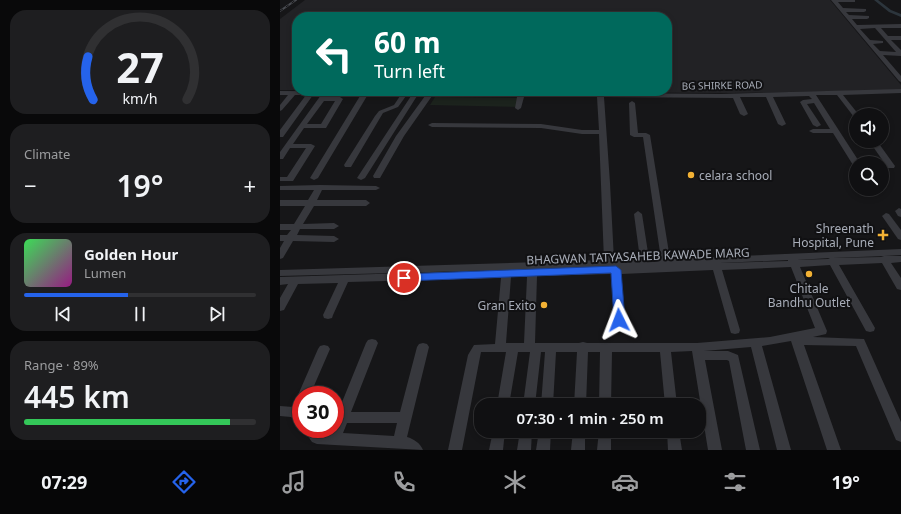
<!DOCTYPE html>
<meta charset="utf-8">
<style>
:root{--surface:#101012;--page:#1e1e20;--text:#f1f3f6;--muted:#9c9d9f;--line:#303032;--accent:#2563eb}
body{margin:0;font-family:"Noto Sans",sans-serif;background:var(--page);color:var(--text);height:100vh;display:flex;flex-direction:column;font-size:15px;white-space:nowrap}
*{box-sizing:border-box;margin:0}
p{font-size:13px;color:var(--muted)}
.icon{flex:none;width:22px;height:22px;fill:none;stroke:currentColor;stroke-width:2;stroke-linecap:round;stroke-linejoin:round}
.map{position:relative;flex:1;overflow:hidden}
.panel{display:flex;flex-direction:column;gap:10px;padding:10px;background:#09090a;width:280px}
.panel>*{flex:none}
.banner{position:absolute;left:12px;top:12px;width:380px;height:84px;border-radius:16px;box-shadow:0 2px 6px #0003,0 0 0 1px var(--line);background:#00695c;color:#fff;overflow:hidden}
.tools{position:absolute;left:569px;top:108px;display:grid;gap:8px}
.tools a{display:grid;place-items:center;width:40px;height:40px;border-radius:50%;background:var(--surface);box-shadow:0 2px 6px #0003,0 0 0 1px var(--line);font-size:20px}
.speed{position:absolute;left:12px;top:386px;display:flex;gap:8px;font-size:20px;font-weight:700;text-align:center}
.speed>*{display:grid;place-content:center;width:52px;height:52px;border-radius:50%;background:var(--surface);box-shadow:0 2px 6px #0003,0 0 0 1px var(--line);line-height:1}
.speed .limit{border:6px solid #d22;background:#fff;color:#111}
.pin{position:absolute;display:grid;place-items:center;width:34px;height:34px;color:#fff;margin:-17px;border:2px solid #fff;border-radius:50%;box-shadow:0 1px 4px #0007}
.me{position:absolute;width:44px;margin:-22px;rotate:357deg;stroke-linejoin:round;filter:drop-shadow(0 0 3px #0008)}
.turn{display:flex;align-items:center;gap:14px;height:84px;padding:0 16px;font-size:18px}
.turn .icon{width:52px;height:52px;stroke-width:2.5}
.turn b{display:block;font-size:28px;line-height:34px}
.big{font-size:30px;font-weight:600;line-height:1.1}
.panel .card{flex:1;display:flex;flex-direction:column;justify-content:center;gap:6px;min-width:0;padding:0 14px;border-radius:16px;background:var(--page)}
.panel .dial{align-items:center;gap:0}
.dial svg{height:104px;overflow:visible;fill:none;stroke:var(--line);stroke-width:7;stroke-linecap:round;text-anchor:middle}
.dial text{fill:var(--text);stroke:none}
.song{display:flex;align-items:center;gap:12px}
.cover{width:48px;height:48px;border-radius:6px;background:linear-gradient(135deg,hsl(130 70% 55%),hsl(310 70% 35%))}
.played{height:4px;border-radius:2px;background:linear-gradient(90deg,var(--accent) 45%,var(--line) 45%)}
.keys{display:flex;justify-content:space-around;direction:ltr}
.heat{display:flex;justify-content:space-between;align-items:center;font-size:22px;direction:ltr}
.charge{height:6px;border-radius:3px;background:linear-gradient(90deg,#34c759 89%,var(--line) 0)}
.trip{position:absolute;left:194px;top:398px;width:232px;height:40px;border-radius:16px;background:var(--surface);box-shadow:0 2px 6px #0003,0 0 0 1px var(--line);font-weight:600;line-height:40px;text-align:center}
.tab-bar{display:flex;height:64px;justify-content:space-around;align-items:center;background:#060607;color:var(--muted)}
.tab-bar .icon{width:28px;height:28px}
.tab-bar .current{color:var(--accent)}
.tab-bar b{font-size:18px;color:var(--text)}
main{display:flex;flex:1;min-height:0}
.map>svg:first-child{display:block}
.built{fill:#222225}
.green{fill:#1c231d}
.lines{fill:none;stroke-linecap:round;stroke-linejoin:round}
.canal{fill:#2c353c;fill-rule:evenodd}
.minor{fill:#37383d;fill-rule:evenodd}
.rail-casing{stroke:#4a4c52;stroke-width:2}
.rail{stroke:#111113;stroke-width:1;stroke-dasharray:3.5;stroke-linecap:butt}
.route{fill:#2563eb;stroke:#184099}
.poi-dot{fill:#f2b134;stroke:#111113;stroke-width:1.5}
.labels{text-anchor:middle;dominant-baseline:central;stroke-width:4;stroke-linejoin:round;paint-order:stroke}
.far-street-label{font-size:10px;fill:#a8adb8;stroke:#111113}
.poi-label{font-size:12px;fill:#a8adb8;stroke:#111113;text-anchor:end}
.street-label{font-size:12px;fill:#a8adb8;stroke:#111113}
</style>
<main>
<section class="panel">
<div class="card dial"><svg viewBox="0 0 100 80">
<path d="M14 69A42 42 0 1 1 86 69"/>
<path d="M14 69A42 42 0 0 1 10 36" stroke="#2563eb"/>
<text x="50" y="56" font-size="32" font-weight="700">27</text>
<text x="50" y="72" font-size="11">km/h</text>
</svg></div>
<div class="card"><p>Climate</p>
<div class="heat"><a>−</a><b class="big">19°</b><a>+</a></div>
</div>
<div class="card">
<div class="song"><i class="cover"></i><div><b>Golden Hour</b><p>Lumen</p></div></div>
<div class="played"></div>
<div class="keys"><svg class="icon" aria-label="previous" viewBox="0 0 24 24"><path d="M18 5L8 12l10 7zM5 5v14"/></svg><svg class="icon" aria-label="pause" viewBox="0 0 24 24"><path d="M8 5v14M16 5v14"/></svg><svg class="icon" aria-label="next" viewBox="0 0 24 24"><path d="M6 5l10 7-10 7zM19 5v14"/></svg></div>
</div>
<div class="card"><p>Range · 89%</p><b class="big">445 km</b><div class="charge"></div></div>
</section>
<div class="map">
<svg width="621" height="450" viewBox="0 0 621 450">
<rect width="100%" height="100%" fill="#161618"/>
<polygon class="built" points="25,0 550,0 621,85 621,90 453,93 68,91 387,91 387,17 17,17 17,90 0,90 0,19"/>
<polygon class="green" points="155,97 241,98 239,107 150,105"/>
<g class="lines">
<polygon class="canal" points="594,0 598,0 611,10 621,14 621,17 609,12"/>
<g class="minor">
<path d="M551 0H575V2H558L563 8 586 9V11L584 12H566L569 15 589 16V18L587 19H572L577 25 621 24V28H601L608 36H621V40H611L621 50V56L603 55 621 76V82L619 81ZM595 28 616 52 600 51 593 44 603 43V41L590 40 580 29Z"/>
<path d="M621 89V93L563 95 579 115H576V118L574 117 557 95H536L580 163H576V165H573L553 133H533L529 131 533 129H550L534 103 527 104 541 125 537 127 533 125 520 102 523 100 532 99 529 96 493 97 506 124 502 126 498 124 486 97H460L468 114 464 116 460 114 453 98 324 97 330 183 334 260 360 259 354 214 358 211 362 214 369 259H381L363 137H354L350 135 349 103 352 101 355 103 358 133H366L370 135 390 259 621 249V255L604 256H621V262L611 263 621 278V290L617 289 602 263 559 265 595 328 594 331 590 332 586 331 550 265 520 267 547 331 546 334 533 337 584 339 621 422V442L616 440 576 346 524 345 561 450H547L511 341 482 346 511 450H497L471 347 424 351H448L458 355 480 450H466L449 361 447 360H425L442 450H428L412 351 391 352 397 405H385L380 352H332L331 405H319L320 352H308L306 405H294L297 352H276L273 405H261L265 352H261L255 405H243L250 352H238L229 405H217L226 352H201L182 450H168L188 355 194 345 215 344 221 278 68 282 53 315 52 318 48 319 44 318 43 315 58 283 18 284 4 310 0 311V298L8 284 0 285V277L225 270 0 276V270L324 260 319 134H302L261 128 152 127 148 125 152 123 261 124 302 130H319L317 97H244L241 108 238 110 235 108 237 97 152 96 124 136 100 178H94L93 176 116 136 145 96H137L85 178 81 180 77 178 131 96H126L118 107 103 113 100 118 71 167H65L64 165 95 116 99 111 114 105 120 96H87L38 178 34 180 30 178 80 96 48 95 47 97H60L63 99 46 128H24L13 144H31L35 146 13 181H0V177H7L26 148H10L3 159H0V152L41 95H33L3 137H0V130L26 95H15L2 110 0 111V105L8 95H0V91L317 93 320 92 323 93 441 94ZM44 101H55L41 124H27ZM604 256 601 257 553 258ZM550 258 548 259 517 260ZM508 260V261L440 263ZM511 267 535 328 490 337 417 343H307L303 342 299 343H255L257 276 331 274 334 320 335 323 339 324 343 323 344 320 341 274 433 270 450 330 451 333 455 334 459 333 460 330 442 270ZM324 268 257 270V269ZM247 269 229 270H227ZM231 277H247L244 343H226Z"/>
<polygon points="589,141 597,141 615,166 614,168 608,168"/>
<polygon points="40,185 96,186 100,188 96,190 42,190 37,200 86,200 90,203 86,206 34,206 23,224 54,223 59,226 54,229 20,229 17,235 54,236 59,239 54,242 13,241 3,258 0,259 0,248 4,241 0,241 0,235 7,235 11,230 0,230 0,224 14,224 25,206 0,206 0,200 28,200 34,190 0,190 0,186"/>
<polygon points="619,208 621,209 621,217 618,216 615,211"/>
<polygon points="606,213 609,214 621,230 621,240 618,239 602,216"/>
<path d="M92 339 96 340 98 343 71 412H120L137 347 139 344 143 343 147 344 149 347 127 437C134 439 140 443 143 450L37 444 32 442 23 429H37L40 432 50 433 52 429H55L56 417 86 343 88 340ZM67 423H117L114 436 63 433Z"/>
<polygon points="44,345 48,346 50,349 30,395 21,395 21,422 11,417 0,416 0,406 13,407 17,399 20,398 18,395 38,349 40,346"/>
<polygon points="213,431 225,431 223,450 209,450"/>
<polygon points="240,431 252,431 251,450 237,450"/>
<polygon points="259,431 271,431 270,450 256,450"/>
<polygon points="293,431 305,431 305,450 291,450"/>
<polygon points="319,431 331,431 331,450 317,450"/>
<polygon points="387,431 399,431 402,450 388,450"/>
</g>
<g class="rail-casing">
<polyline id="rail" points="0,11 16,0"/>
</g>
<use href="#rail" class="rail"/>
</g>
<polygon class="route" points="336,266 341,270 345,320 339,324 334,320 331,273 124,281 119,278 124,274"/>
<g class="poi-dot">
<circle cx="411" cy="175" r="4"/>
<path d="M601 229h4v4h4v4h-4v4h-4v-4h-4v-4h4z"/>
<circle cx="529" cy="274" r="4"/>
<circle cx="264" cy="305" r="4"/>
</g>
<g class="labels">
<g class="far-street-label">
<text transform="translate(442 85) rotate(-1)">BG SHIRKE ROAD</text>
</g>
<g class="poi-label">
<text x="419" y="175" text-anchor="start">celara school</text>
<text x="594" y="228">Shreenath<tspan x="594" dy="14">Hospital, Pune</tspan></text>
<text x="529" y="288" text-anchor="middle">Chitale<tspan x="529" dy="14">Bandhu Outlet</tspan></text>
<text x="256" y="305">Gran Exito</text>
</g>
<g class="street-label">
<text transform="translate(358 256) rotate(-2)">BHAGWAN TATYASAHEB KAWADE MARG</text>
</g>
</g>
</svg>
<div class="tools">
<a><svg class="icon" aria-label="sound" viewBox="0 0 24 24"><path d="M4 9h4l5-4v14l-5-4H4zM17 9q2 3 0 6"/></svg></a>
<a><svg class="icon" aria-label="search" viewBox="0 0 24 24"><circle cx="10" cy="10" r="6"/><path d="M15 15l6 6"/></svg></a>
</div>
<div class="speed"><div class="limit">30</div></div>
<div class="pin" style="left:124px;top:278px;background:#d93025"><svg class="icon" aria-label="arrive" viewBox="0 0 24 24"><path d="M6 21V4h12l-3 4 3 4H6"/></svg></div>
<svg class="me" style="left:339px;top:320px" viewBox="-20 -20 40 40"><path d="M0-17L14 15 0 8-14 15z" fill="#2563eb" stroke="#fff" stroke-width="4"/></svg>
<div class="trip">07:30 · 1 min · 250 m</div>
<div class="banner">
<div class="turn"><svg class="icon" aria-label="left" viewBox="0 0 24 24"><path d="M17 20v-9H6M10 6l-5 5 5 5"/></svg><div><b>60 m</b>Turn left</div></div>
</div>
</div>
</main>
<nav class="tab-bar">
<b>07:29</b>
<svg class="icon current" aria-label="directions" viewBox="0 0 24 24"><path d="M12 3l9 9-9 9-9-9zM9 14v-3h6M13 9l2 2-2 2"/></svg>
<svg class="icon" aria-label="music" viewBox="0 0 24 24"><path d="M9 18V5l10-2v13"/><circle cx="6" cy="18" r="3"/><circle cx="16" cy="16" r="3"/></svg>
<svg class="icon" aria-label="phone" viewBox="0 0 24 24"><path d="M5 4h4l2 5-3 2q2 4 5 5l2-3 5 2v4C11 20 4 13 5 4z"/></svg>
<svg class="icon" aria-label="climate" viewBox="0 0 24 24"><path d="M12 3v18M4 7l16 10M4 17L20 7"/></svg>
<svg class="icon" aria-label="car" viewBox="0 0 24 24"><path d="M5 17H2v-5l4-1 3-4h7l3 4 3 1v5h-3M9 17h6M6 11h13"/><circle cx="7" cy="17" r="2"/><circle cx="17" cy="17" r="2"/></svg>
<svg class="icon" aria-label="filters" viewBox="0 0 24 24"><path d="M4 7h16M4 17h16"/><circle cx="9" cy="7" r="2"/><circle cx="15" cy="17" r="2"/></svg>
<b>19°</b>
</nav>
